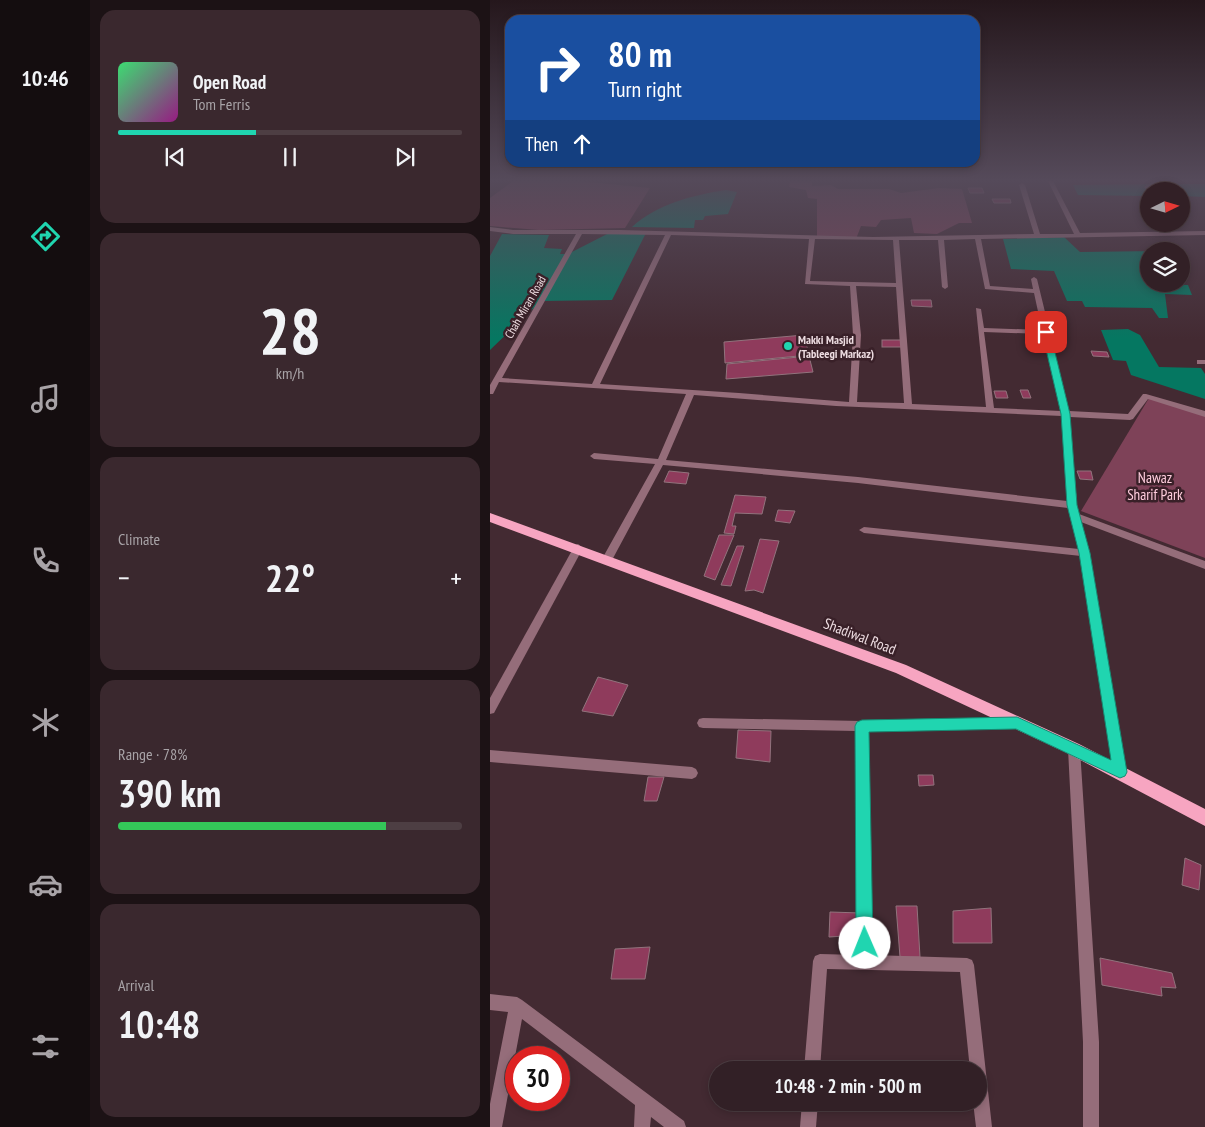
<!DOCTYPE html>
<meta charset="utf-8">
<style>
:root{--surface:#322026;--page:#3a282e;--text:#f1f3f6;--muted:#a8a3a7;--line:#4d3e43;--accent:#20d5b0}
body{margin:0;font-family:"PT Sans Narrow",sans-serif;background:var(--page);color:var(--text);height:100vh;display:flex;flex-direction:column;font-size:19px;white-space:nowrap}
*{box-sizing:border-box;margin:0}
p{font-size:16px;color:var(--muted)}
.icon{flex:none;width:28px;height:28px;fill:none;stroke:currentColor;stroke-width:2;stroke-linecap:round;stroke-linejoin:round}
.map{position:relative;flex:1;overflow:hidden}
.details{display:flex;flex-direction:column;gap:10px;padding:10px;background:#1c1215;width:400px}
.details>*{flex:none}
.banner{position:absolute;left:15px;top:15px;width:475px;height:152px;border-radius:15px;box-shadow:0 2px 8px #0003,0 0 0 1px var(--line);background:#1a4fa0;color:#fff;overflow:hidden}
.needle{width:32px;rotate:85deg}
.buttons{position:absolute;left:650px;top:182px;display:grid;gap:10px}
.buttons a{display:grid;place-items:center;width:50px;height:50px;border-radius:50%;background:var(--surface);box-shadow:0 2px 8px #0003,0 0 0 1px var(--line);font-size:25px}
.speed{position:absolute;left:15px;top:1046px;display:flex;gap:10px;font-size:25px;font-weight:700;text-align:center}
.speed>*{display:grid;place-content:center;width:65px;height:65px;border-radius:50%;background:var(--surface);box-shadow:0 2px 8px #0003,0 0 0 1px var(--line);line-height:1}
.speed .limit{border:8px solid #d22;background:#fff;color:#111}
.pin{position:absolute;display:grid;place-items:center;width:42px;height:42px;color:#fff;margin:-21px;border-radius:10px;box-shadow:0 2px 8px #0006}
.me{position:absolute;width:55px;margin:-28px;rotate:359deg;stroke-linejoin:round;filter:drop-shadow(0 0 4px #0008)}
.turn{display:flex;align-items:center;gap:18px;height:105px;padding:0 20px;font-size:22px}
.turn .icon{width:65px;height:65px;stroke-width:2.5}
.turn b{display:block;font-size:35px;line-height:42px}
.then{display:flex;align-items:center;height:48px;padding:0 20px;background:#0003;gap:10px;font-size:19px}
.big{font-size:38px;font-weight:800;line-height:1.1}
.details .widget{flex:1;display:flex;flex-direction:column;justify-content:center;gap:8px;min-width:0;padding:0 18px;border-radius:15px;background:var(--page)}
.details .dial{align-items:center;gap:0}
.dial b{font-size:65px;line-height:1}
.song{display:flex;align-items:center;gap:15px}
.cover{width:60px;height:60px;border-radius:8px;background:linear-gradient(135deg,hsl(140 70% 55%),hsl(310 70% 35%))}
.played{height:5px;border-radius:2px;background:linear-gradient(90deg,var(--accent) 40%,var(--line) 40%)}
.keys{display:flex;justify-content:space-around;direction:ltr}
.heat{display:flex;justify-content:space-between;align-items:center;font-size:28px;direction:ltr}
.charge{height:8px;border-radius:4px;background:linear-gradient(90deg,#34c759 78%,var(--line) 0)}
.trip{position:absolute;left:219px;top:1061px;width:278px;height:50px;border-radius:25px;background:var(--surface);box-shadow:0 2px 8px #0003,0 0 0 1px var(--line);font-weight:800;line-height:50px;text-align:center}
main{display:flex;flex:1;min-height:0}
.tabs{display:flex;flex-direction:column;width:90px;justify-content:space-around;align-items:center;background:#140d0f;color:var(--muted)}
.tabs .icon{width:35px;height:35px}
.tabs .active{color:var(--accent)}
.tabs b{font-size:22px;color:var(--text)}
.map>svg:first-child{display:block}
.green{fill:#7e4258}
.water{fill:#057761}
.building{fill:#8f3b5c;stroke:#92737d}
.lines{fill:none;stroke-linecap:round;stroke-linejoin:round}
.street{fill:#956d7a;fill-rule:evenodd}
.primary{fill:#f7a5c1;fill-rule:evenodd}
.route{fill:#20d5b0;stroke:#158a72}
.poi-dot{fill:#20d5b0;stroke:#392028;stroke-width:2}
.labels{text-anchor:middle;dominant-baseline:central;stroke-width:5;stroke-linejoin:round;paint-order:stroke}
.far-street-label{font-size:12px;fill:#eddce1;stroke:#392028}
.far-poi-label{font-size:12px;font-weight:bold;fill:#eddce1;stroke:#392028;text-anchor:start}
.park-label{font-size:15px;fill:#ffcddd;stroke:#392028}
.street-label{font-size:15px;fill:#eddce1;stroke:#392028}
</style>
<main>
<nav class="tabs">
<b>10:46</b>
<svg class="icon active" aria-label="directions" viewBox="0 0 24 24"><path d="M12 3l9 9-9 9-9-9zM9 14v-3h6M13 9l2 2-2 2"/></svg>
<svg class="icon" aria-label="music" viewBox="0 0 24 24"><path d="M9 18V5l10-2v13"/><circle cx="6" cy="18" r="3"/><circle cx="16" cy="16" r="3"/></svg>
<svg class="icon" aria-label="phone" viewBox="0 0 24 24"><path d="M5 4h4l2 5-3 2q2 4 5 5l2-3 5 2v4C11 20 4 13 5 4z"/></svg>
<svg class="icon" aria-label="climate" viewBox="0 0 24 24"><path d="M12 3v18M4 7l16 10M4 17L20 7"/></svg>
<svg class="icon" aria-label="car" viewBox="0 0 24 24"><path d="M5 17H2v-5l4-1 3-4h7l3 4 3 1v5h-3M9 17h6M6 11h13"/><circle cx="7" cy="17" r="2"/><circle cx="17" cy="17" r="2"/></svg>
<svg class="icon" aria-label="filters" viewBox="0 0 24 24"><path d="M4 7h16M4 17h16"/><circle cx="9" cy="7" r="2"/><circle cx="15" cy="17" r="2"/></svg>
</nav>
<section class="details">
<div class="widget">
<div class="song"><i class="cover"></i><div><b>Open Road</b><p>Tom Ferris</p></div></div>
<div class="played"></div>
<div class="keys"><svg class="icon" aria-label="previous" viewBox="0 0 24 24"><path d="M18 5L8 12l10 7zM5 5v14"/></svg><svg class="icon" aria-label="pause" viewBox="0 0 24 24"><path d="M8 5v14M16 5v14"/></svg><svg class="icon" aria-label="next" viewBox="0 0 24 24"><path d="M6 5l10 7-10 7zM19 5v14"/></svg></div>
</div>
<div class="widget dial"><b>28</b><p>km/h</p></div>
<div class="widget"><p>Climate</p>
<div class="heat"><a>−</a><b class="big">22°</b><a>+</a></div>
</div>
<div class="widget"><p>Range · 78%</p><b class="big">390 km</b><div class="charge"></div></div>
<div class="widget"><p>Arrival</p><b class="big">10:48</b></div>
</section>
<div class="map">
<svg width="715" height="1127" viewBox="0 0 715 1127">
<rect width="100%" height="100%" fill="#432a32"/>
<g class="green">
<polygon points="23,181 88,181 160,188 135,228 49,230 0,226 0,198"/>
<polygon points="300,181 322,181 322,186 341,185 348,189 399,189 411,193 449,188 472,189 482,223 469,223 447,234 424,233 421,218 391,220 386,227 371,226 366,239 327,238 327,199 318,198 316,190 299,187"/>
<polygon points="659,398 715,416 715,558 591,511"/>
</g>
<g class="water">
<polygon points="676,184 715,184 715,197 691,196 691,191 659,191 659,196 588,195 583,185"/>
<path d="M236 190 247 192 238 214 215 216 213 220H205L204 228 142 227C167 204 203 195 236 190Z"/>
<polygon points="121,232 156,233 122,300 51,301 0,350 0,256 12,234 59,235 54,248 72,249 70,254 78,254"/>
<polygon points="574,237 590,252 667,251 659,251 659,284 698,285 702,295 675,294 678,318 669,318 662,308 595,307 592,301 577,301 564,271 521,269 513,239"/>
<polygon points="638,329 650,335 669,367 711,368 715,374 715,399 641,375 636,361 623,360 611,330"/>
</g>
<g class="building">
<polygon points="478,188 492,188 494,193 480,193"/>
<polygon points="502,199 520,199 521,203 504,203"/>
<polygon points="421,300 441,300 442,307 422,306"/>
<polygon points="314,335 319,355 235,363 234,342"/>
<rect x="392" y="340" width="20" height="7"/>
<polygon points="601,351 617,352 619,357 603,356"/>
<polygon points="319,356 323,372 236,379 237,364"/>
<polygon points="530,390 538,390 541,398 533,398"/>
<polygon points="504,391 516,391 518,398 506,398"/>
<polygon points="179,471 199,473 196,484 174,482"/>
<polygon points="587,471 601,471 603,480 590,479"/>
<polygon points="245,495 276,497 272,514 245,513 242,526 246,526 244,534 234,533"/>
<polygon points="288,510 305,511 300,523 285,521"/>
<polygon points="229,535 244,535 225,580 214,576"/>
<polygon points="270,539 289,541 273,593 264,590 255,591"/>
<polygon points="247,546 254,546 241,586 231,585"/>
<polygon points="108,677 138,685 123,716 92,711"/>
<polygon points="248,730 281,731 280,762 246,758"/>
<polygon points="428,775 443,775 444,785 429,786"/>
<polygon points="158,777 174,777 167,801 154,801"/>
<polygon points="695,858 711,865 709,890 692,885"/>
<polygon points="406,906 427,906 430,957 410,957"/>
<polygon points="501,908 502,943 463,943 463,911"/>
<polygon points="340,912 371,913 371,935 339,937"/>
<polygon points="160,947 155,979 121,979 125,949"/>
<polygon points="610,958 682,973 686,988 671,987 672,996 612,985"/>
</g>
<g class="lines">
<g class="street">
<path d="M558 181H563L590 233 715 231V235L491 239 500 286 543 289 541 279 544 277 547 279 579 411 638 414 653 394H656L715 411V417L658 399 643 419 640 420 580 417 587 505 589 514 715 561V569L591 522 600 553 636 772 634 776 630 778 626 776 624 772 591 556 374 533 369 530 374 527 589 549 578 508 368 483 173 465 121 562 117 563 112 559 165 464 104 459 100 456 104 453 168 459 196 394 9 382 3 394H0V385L86 234H23L0 231V227L23 230H130L383 237 544 234 529 185 532 183 535 185 550 234H584ZM92 234 175 235 102 384 12 378ZM181 235 319 239 315 284 360 286 363 335 359 402 249 393 110 384ZM325 239 403 240 406 283 320 281ZM485 239 495 289 544 293 552 330 494 328 491 309 486 308 496 407 422 404 409 240H448L452 287 455 289 458 287 454 240ZM366 286 406 287 414 403 367 402 371 335ZM494 332 553 334 571 411 504 408ZM204 395 346 406 572 416 577 501 368 477 176 460Z"/>
<polygon points="664,181 671,181 661,187 665,191 659,191 654,187"/>
<rect x="707" y="360" width="8" height="4"/>
<polygon points="88,544 93,548 4,713 0,714 0,698 85,545"/>
<polygon points="213,718 372,721 527,718 531,719 533,723 531,727 527,728 378,731 382,955 477,958 482,960 484,965 502,1127 486,1127 483,1102 488,1102 488,1070 480,1070 470,972 337,969 330,1070 314,1070 323,961 325,956 330,954 368,955 366,731 213,728 209,727 207,723 209,719"/>
<polygon points="584,743 588,745 590,749 609,1042 609,1127 593,1127 593,1042 578,749 580,745"/>
<polygon points="0,750 202,767 206,769 208,773 206,777 202,779 0,762"/>
<polygon points="0,994 27,997 32,1000 194,1121 196,1127 174,1127 161,1117 160,1127 144,1127 145,1105 32,1019 12,1127 0,1127 0,1104 18,1012 0,1010"/>
<polygon points="312,1102 328,1102 326,1127 310,1127"/>
</g>
<polygon class="primary" points="0,513 416,665 589,744 715,809 715,826 579,754 406,673 0,522"/>
</g>
<linearGradient id="sky" x2="0" y2="1"><stop stop-color="#25171c"/><stop offset="0.53" stop-color="#554a5a"/><stop offset="1" stop-color="#554a5a" stop-opacity="0"/></linearGradient>
<rect width="715" height="339" fill="url(#sky)"/>
<polygon class="route" points="553,330 560,332 580,414 587,505 600,553 637,772 635,776 630,778 526,729 379,732 383,943 381,948 375,951 369,948 366,943 365,726 367,722 372,720 527,717 621,760 589,553 577,505 571,414 552,332"/>
<circle class="poi-dot" cx="298" cy="346" r="5"/>
<g class="labels">
<g class="far-street-label">
<text transform="translate(35 307) rotate(-60)">Chah Miran Road</text>
</g>
<g class="far-poi-label">
<text x="308" y="339">Makki Masjid<tspan x="308" dy="14">(Tableegi Markaz)</tspan></text>
</g>
<g class="park-label">
<text x="665" y="477">Nawaz<tspan x="665" dy="17">Sharif Park</tspan></text>
</g>
<g class="street-label">
<text transform="translate(370 636) rotate(21)">Shadiwal Road</text>
</g>
</g>
</svg>
<div class="buttons">
<a><svg class="needle" viewBox="-14 -14 28 28"><path d="M0-13l5 13h-10z" fill="#e53935"/><path d="M0 13l5-13h-10z" fill="#a8a3a7"/></svg></a>
<a><svg class="icon" aria-label="layers" viewBox="0 0 24 24"><path d="M12 4l9 5-9 5-9-5zM3 14l9 5 9-5"/></svg></a>
</div>
<div class="speed"><div class="limit">30</div></div>
<div class="pin" style="left:556px;top:332px;background:#d93025"><svg class="icon" aria-label="arrive" viewBox="0 0 24 24"><path d="M6 21V4h12l-3 4 3 4H6"/></svg></div>
<svg class="me" style="left:375px;top:943px" viewBox="-20 -20 40 40"><circle r="19" fill="#fff"/><path d="M0-13L10 11 0 6-10 11z" fill="#20d5b0"/></svg>
<div class="trip">10:48 · 2 min · 500 m</div>
<div class="banner">
<div class="turn"><svg class="icon" aria-label="right" viewBox="0 0 24 24"><path d="M7 20v-9h11M14 6l5 5-5 5"/></svg><div><b>80 m</b>Turn right</div></div>
<div class="then">Then<svg class="icon" aria-label="ahead" viewBox="0 0 24 24"><path d="M12 20V5M6 11l6-6 6 6"/></svg></div>
</div>
</div>
</main>
